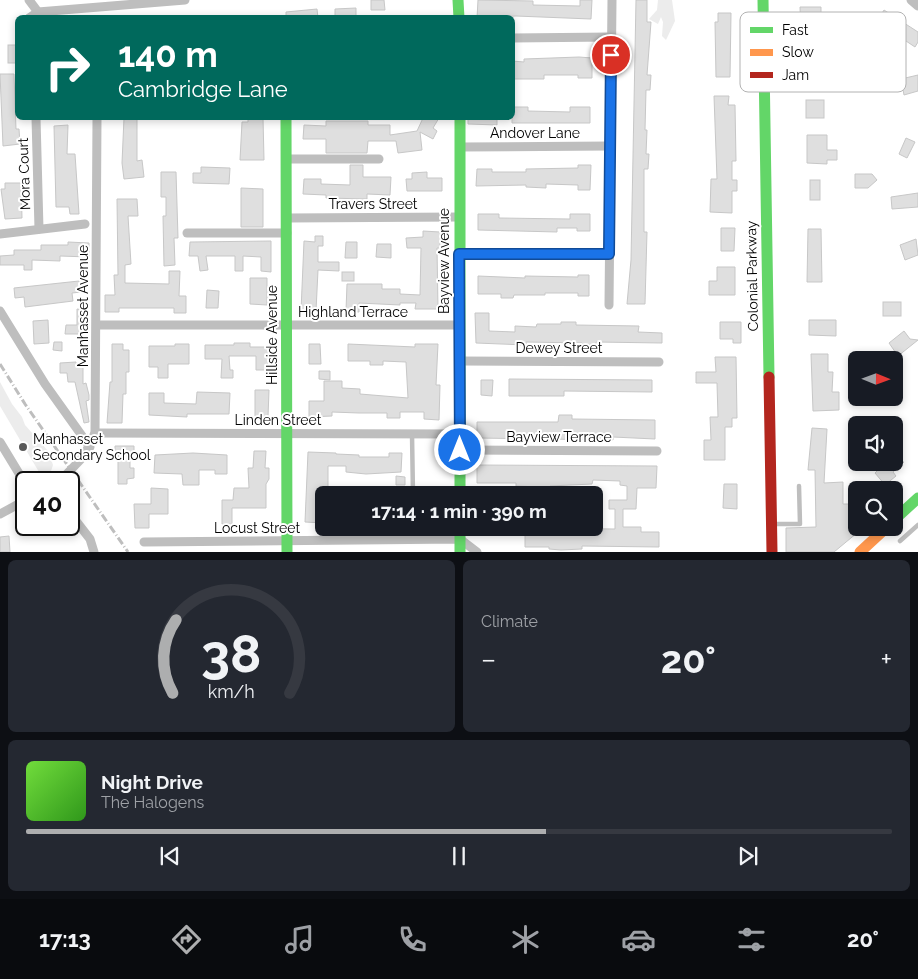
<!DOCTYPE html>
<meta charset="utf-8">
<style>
:root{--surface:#171b24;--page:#242831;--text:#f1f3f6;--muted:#9ea1a6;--line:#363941;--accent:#adaeaf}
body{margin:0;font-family:Raleway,sans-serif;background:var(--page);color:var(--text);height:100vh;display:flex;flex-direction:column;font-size:19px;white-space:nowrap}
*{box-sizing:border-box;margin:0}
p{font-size:16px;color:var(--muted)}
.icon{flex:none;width:28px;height:28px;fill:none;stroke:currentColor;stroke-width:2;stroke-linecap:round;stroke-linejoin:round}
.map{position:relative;height:552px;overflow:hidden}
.panel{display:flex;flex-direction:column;gap:8px;padding:8px;background:#0d0f14;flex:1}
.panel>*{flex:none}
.top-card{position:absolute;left:15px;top:15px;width:500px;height:105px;border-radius:8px;box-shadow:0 2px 8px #0003;background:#00695c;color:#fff;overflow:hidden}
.needle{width:32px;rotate:91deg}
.tools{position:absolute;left:848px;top:351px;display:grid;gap:10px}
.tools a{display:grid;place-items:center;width:55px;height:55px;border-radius:8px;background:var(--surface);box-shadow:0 2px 8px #0003;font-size:25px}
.speed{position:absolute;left:15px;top:471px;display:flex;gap:10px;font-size:25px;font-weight:700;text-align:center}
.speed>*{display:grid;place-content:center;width:65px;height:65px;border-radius:50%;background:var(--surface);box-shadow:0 2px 8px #0003;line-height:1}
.speed .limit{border:2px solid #111;border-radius:8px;background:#fff;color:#111}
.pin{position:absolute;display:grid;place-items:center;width:42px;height:42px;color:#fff;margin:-21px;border:2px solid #fff;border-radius:50%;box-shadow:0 1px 5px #0007}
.me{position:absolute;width:55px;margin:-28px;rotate:0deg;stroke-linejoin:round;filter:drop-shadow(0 0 4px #0008)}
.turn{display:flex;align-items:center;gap:18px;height:105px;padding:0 20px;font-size:22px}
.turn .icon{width:65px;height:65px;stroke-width:2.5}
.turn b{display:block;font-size:35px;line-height:42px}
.big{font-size:38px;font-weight:700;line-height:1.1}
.panel .tile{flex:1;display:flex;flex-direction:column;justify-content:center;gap:8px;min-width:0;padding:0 18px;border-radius:8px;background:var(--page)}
.panel .dial{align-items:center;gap:0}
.dial svg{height:130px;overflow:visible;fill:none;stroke:var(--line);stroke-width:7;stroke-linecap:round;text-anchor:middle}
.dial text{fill:var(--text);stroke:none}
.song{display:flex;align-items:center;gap:15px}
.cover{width:60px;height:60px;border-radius:8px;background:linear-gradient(135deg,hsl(100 70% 55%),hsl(110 70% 35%))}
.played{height:5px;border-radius:2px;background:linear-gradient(90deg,var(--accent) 60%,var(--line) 60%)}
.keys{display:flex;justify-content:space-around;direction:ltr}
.heat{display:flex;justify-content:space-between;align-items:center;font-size:28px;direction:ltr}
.panel .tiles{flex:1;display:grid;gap:8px;grid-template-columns:1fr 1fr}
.tile:last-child{grid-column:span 2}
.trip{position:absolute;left:315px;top:486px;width:288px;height:50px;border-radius:8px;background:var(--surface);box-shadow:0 2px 8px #0003;font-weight:700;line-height:50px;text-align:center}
.tab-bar{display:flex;height:80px;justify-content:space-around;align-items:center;background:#090b0e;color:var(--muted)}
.tab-bar .icon{width:35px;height:35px}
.tab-bar .selected{color:var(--accent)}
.tab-bar b{font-size:22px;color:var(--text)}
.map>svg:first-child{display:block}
.green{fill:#ececec}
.building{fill:#dfdfdf;stroke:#c7c7c7}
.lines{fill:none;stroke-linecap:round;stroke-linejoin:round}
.lane{stroke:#bebebe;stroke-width:4.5}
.street{stroke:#bebebe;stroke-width:9}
.fast{stroke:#63d668;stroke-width:11}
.slow{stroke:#ff974d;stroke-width:11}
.jam{stroke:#b3261e;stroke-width:11}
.rail{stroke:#bebebe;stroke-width:3;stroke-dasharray:8 2.5 1 2.5;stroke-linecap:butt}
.route-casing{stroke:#114b97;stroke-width:12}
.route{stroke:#1a73e8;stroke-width:9}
.poi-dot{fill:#595959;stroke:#fff;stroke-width:2}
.labels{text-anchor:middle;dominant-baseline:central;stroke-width:4;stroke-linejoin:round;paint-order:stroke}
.street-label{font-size:14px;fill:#000;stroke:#fff}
.poi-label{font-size:14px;fill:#000;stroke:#fff;text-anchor:start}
.key{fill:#fff;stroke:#b2b2b2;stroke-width:1}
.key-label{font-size:14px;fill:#000}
</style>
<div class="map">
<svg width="918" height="552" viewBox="0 0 918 552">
<rect width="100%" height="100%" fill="#fff"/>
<g class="green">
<polygon points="658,0 672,0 675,21 666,40 662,36 663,22 661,17 658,24 649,19 657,10"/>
<polygon points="0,382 12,404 22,417 25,425 48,451 53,465 51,471 43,473 39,472 0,406"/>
</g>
<g class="building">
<polygon points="371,0 384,0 385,10 371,10"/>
<polygon points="478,0 533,1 533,5 580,6 580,0 592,0 591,19 516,16 477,18"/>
<polygon points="636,0 647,0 647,22 651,22 647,75 651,75 650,90 646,90 645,130 647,130 646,154 649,154 648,169 644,169 644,232 647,232 645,304 627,304 631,260"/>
<polygon points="800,7 821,7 821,32 801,32"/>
<polygon points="356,8 356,18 335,18 335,9"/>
<polygon points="317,9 318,18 286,18 286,12"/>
<polygon points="884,10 918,32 918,42 915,47 900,37 896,43 873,28"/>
<polygon points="718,13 731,13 730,77 716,77 715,22 718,22"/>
<rect x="8" y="45" width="10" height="18"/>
<polygon points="579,57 592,58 592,78 578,78 578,75 544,75 544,79 512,79 512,61 524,62 524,59"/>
<polygon points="0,74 14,74 16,129 19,129 20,144 3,146"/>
<polygon points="918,75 918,91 904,95 901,79"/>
<polygon points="714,96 729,96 728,105 735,105 736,161 732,161 732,180 737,180 737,191 732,191 732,213 710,212 711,179 717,179"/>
<rect x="806" y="100" width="18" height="18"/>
<polygon points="512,107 528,107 528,111 570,112 570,107 590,107 590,123 512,123"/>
<polygon points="124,118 137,118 137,161 142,160 144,177 124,179 122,163"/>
<polygon points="248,118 263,118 264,160 240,160 242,122 248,122"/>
<polygon points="423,118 439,118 433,128 437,131 433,139 420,132 422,150 398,153 396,141 368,141 367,153 326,153 326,139 303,139 304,125 326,126 326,121 368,121 368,125 390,125 390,135 417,131"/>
<polygon points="468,118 497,118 497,125 468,124"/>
<polygon points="68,125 67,154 75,154 79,214 70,214 69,207 56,207 54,126"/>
<polygon points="807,135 827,135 827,150 837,150 837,160 827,160 827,164 807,163"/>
<polygon points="906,138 915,142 907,158 899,154"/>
<polygon points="350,165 363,165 363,177 391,177 390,195 367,194 367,199 326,198 326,195 303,194 304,179 321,179 321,184 350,185"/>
<polygon points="578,165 591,165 590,190 578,190 578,185 546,184 546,188 526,187 526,185 476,186 477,169 492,169 492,172 526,172 526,169 578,168"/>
<polygon points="201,167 230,168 229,184 193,183 193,173 201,173"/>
<polygon points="161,172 176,172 178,238 174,238 175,265 164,266 163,216 166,216 166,197 161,197"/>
<polygon points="427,172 427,178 442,178 442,191 407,191 406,179 412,179 412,173"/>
<polygon points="855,174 872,174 877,180 868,188 855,188"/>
<rect x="810" y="180" width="10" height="20"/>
<polygon points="5,183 21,183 22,218 5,219 1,189 5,189"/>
<polygon points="241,188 263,189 263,227 241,227"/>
<polygon points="918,193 918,207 892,209 891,197"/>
<polygon points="117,199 137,199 138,216 128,216 131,264 125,265 125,283 169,284 169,271 180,271 179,296 186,296 186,313 174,313 174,308 119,308 119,312 105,312 105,295 115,295 114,275 118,275"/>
<polygon points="478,214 499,214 499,218 570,219 570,214 590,214 590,231 577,231 577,228 557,228 557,232 478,230"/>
<polygon points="721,228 735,228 734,251 721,251"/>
<polygon points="808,229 821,229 822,282 807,282"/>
<polygon points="423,231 440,232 440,248 437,248 438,309 415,309 416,303 400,303 400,305 359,303 359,312 346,311 347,284 382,284 382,289 400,289 400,294 420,295 421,248 407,248 406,238 423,237"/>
<polygon points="315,236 323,236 323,246 318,246 318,262 339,262 339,271 318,270 316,311 301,311 304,241 315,242"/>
<polygon points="916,239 918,255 905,260 900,245"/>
<polygon points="271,241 271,272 261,271 261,257 243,256 243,271 235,271 235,256 206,256 208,270 200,271 198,256 189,256 190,242"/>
<polygon points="68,242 89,243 89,257 60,256 60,261 32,260 32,270 24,270 24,265 0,265 0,256 14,255 14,250 41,250 41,245 68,245"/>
<polygon points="346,242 357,242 357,258 345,258"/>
<polygon points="377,244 391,244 391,258 376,257"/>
<polygon points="717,267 735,267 735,295 709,295 709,281 717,281"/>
<rect x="342" y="272" width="12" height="9"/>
<polygon points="578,275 589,275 589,296 578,296 578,293 545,293 545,295 514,295 513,298 501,298 501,294 478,294 478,276 525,278 525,276 578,277"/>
<polygon points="250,278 267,278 267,305 250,304"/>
<polygon points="79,281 81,292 72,293 73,301 25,307 24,297 15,298 14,288"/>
<polygon points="207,290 219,291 218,308 206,308"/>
<rect x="883" y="302" width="18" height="14"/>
<polygon points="77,309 86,310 85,334 65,334 66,325 77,325"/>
<polygon points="475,313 489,313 489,331 515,332 515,326 536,327 537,324 561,324 561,322 576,322 576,325 639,326 638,332 662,333 662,343 596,342 596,345 582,345 582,343 526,342 526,345 476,343"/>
<polygon points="48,320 49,343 34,344 33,321"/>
<polygon points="809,320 836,320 836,336 809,335"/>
<polygon points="720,322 741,322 741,343 733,343 733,339 720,339"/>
<polygon points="904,331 910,339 918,340 898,356 889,343"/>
<polygon points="54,342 62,342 62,351 53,350"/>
<polygon points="234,343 250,343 250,347 268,347 268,370 256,370 256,356 229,356 230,370 233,370 233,378 221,378 222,359 205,359 205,345 234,345"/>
<polygon points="112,344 123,344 123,350 129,350 129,372 126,372 126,394 123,394 122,423 107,423 110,382 112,382"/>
<polygon points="175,344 189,344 189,364 168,364 168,378 158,378 158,367 149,367 149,346 175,346"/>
<polygon points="309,344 320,344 321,364 309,364"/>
<polygon points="348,344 415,347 415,344 438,344 436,385 440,385 439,420 424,419 424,412 400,412 400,418 387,418 387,413 359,413 332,412 332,416 309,417 309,401 324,401 324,381 342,381 342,388 360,389 360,394 408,398 406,362 383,361 383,365 370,365 370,361 348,361"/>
<polygon points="811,354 828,354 828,372 833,372 832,392 839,392 839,410 813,411"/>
<polygon points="715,357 736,357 737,418 732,418 732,427 725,427 725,460 704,460 704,440 711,440 710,417 718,417 717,383 696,383 696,372 716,372"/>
<polygon points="76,362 76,365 83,365 83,384 86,383 89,395 89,400 86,401 89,422 84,423 75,382 68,382 67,373 60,373 60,363"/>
<polygon points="319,371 330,371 330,380 319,379"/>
<polygon points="509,379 652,380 652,392 564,391 564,396 509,396"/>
<polygon points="481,380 493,380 492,396 481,395"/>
<polygon points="255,390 269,390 268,417 255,416"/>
<polygon points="197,392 230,393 229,414 187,414 187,417 149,415 149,393 164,393 164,403 196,404"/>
<polygon points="559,415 572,415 572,419 655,420 655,439 613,437 613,440 477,438 477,422 558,422"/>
<polygon points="812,428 827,429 824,483 843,482 843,504 856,504 856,528 863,528 834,552 786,552 786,528 816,527 815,470 808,470"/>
<polygon points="115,446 134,446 134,453 130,453 130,468 134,468 134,478 127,479 127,484 118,484 118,455 115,455"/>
<polygon points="254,451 266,451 265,468 269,468 269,479 266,484 266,508 232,508 232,524 222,524 222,500 233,500 234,488 249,488 248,468 253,468"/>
<polygon points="308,452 336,453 336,454 359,455 359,457 389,457 389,453 402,453 401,472 366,474 346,472 346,466 328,466 328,495 324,495 324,523 305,522"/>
<polygon points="193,453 227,455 227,474 215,474 215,470 199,470 199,485 183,485 182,474 154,473 155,455"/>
<polygon points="886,462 904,462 893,472 896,476 885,485 875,473"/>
<polygon points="477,465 657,466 656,488 637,488 636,509 623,509 623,527 641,527 641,532 659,532 659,547 582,546 582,549 561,550 549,549 549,547 525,547 525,528 615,529 615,509 609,509 609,500 627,500 627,486 620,485 620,481 593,480 592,484 550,486 550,492 539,491 539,487 516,486 516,483 477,483"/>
<polygon points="396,476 405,477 405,485 396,485"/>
<polygon points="724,484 737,484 737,509 723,508"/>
<polygon points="151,488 168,489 168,514 149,514 149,528 135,528 134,504 151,504"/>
<polygon points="9,536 10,552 0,552 0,537"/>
</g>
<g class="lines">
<g class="lane">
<polyline points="412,434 413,495"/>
<polyline points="772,524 800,524 799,486"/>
<polyline points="415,540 415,528"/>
<polyline points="900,541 918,525"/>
</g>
<g class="street">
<polyline points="29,0 38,12"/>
<polyline points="911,0 918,6"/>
<polyline points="29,18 38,12 185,0"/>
<polyline points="512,38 611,37"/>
<polyline points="36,118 39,229"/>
<polyline points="460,147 610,146"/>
<polyline points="287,159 379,159"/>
<polyline points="287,218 459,217"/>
<polyline points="187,233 287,233"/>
<polyline points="0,234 85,224"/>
<polyline points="459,254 609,254"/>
<polyline points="609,305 612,0"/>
<polyline points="0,311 45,384 90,447"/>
<polyline points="97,325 459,325"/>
<polyline points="460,361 659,362"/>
<polyline points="95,433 460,434"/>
<polyline points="0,442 26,485"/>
<polyline points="460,450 657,451"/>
<polyline points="59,482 84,456 95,433 97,118"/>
<polyline points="69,512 90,539 94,552"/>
<polyline points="0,514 26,500"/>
<polyline points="144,542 460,539 477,552"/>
</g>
<g class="fast">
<polyline points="458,0 459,18"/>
<polyline points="763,0 769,377"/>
<polyline points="286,118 287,552"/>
<polyline points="460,118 460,495"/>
<polyline points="894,520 918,498"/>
<polyline points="460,528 460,552"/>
</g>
<polyline class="slow" points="860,552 886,528"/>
<polyline class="jam" points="769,377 772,552"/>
<polyline class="rail" points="0,364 25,404 128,552"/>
</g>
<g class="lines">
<g class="route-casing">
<polyline id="route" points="460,450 459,254 609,254 611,55"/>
</g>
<use href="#route" class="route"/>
</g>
<circle class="poi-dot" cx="23" cy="447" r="5"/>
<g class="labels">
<g class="street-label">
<text x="535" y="133">Andover Lane</text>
<text transform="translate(24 174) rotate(-92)">Mora Court</text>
<text x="373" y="204">Travers Street</text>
<text transform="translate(444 261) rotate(-90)">Bayview Avenue</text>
<text transform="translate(752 276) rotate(-91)">Colonial Parkway</text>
<text transform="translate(83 306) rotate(-90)">Manhasset Avenue</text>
<text x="353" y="312">Highland Terrace</text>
<text transform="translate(272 335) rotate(-90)">Hillside Avenue</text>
<text x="559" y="348">Dewey Street</text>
<text x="278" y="420">Linden Street</text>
<text x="559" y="437">Bayview Terrace</text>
<text x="257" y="528">Locust Street</text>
</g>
<g class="poi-label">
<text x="33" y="439">Manhasset<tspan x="33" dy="16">Secondary School</tspan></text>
</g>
</g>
<rect x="740" y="12" width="166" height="80" rx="8" class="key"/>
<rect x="750" y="27" width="23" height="6" fill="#63d668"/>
<rect x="750" y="49" width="23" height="7" fill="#ff974d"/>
<rect x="750" y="72" width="23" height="6" fill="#b3261e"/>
<g class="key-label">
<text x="782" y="35">Fast</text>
<text x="782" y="57">Slow</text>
<text x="782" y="80">Jam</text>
</g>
</svg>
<div class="tools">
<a><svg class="needle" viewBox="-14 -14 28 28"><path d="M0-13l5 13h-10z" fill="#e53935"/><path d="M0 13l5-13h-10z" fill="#9ea1a6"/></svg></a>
<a><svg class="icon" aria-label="sound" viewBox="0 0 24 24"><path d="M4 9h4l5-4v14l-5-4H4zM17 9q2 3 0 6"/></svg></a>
<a><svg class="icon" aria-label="search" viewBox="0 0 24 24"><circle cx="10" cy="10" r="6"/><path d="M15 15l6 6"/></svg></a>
</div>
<div class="speed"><div class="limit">40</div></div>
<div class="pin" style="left:611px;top:55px;background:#d93025"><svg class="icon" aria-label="arrive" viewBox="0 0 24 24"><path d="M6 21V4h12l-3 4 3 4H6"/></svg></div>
<svg class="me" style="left:460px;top:450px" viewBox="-20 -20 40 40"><circle r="17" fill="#1a73e8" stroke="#fff" stroke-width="3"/><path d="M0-11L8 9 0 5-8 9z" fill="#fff"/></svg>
<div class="trip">17:14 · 1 min · 390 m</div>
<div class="top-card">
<div class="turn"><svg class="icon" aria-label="right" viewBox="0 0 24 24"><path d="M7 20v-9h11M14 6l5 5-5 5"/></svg><div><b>140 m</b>Cambridge Lane</div></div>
</div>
</div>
<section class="panel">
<div class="tiles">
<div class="tile dial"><svg viewBox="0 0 100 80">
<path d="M14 69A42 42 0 1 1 86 69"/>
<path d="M14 69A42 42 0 0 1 16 24" stroke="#adaeaf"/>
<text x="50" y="56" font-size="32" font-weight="700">38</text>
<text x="50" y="72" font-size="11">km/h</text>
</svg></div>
<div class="tile"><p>Climate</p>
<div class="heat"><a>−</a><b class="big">20°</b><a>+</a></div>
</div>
<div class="tile">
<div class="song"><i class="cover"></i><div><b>Night Drive</b><p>The Halogens</p></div></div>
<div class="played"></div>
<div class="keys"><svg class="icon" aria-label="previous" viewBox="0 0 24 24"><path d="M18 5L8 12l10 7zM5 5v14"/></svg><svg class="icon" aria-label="pause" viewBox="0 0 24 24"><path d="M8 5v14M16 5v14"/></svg><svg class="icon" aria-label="next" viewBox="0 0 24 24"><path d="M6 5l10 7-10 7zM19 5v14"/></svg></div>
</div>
</div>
</section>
<nav class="tab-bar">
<b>17:13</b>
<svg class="icon selected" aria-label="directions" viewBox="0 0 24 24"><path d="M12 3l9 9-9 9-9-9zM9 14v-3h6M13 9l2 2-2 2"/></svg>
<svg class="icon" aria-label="music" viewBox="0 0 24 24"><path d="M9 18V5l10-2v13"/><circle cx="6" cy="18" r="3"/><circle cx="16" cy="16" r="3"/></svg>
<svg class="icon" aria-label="phone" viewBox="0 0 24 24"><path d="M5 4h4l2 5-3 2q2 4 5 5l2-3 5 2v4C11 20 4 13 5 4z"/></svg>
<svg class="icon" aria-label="climate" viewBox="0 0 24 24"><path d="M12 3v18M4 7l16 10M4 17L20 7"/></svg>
<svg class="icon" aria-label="car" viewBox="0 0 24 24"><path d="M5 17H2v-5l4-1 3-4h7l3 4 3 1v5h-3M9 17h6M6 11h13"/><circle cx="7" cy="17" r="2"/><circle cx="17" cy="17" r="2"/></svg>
<svg class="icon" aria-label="filters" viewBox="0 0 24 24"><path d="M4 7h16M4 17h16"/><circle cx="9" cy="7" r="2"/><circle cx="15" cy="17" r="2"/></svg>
<b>20°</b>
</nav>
